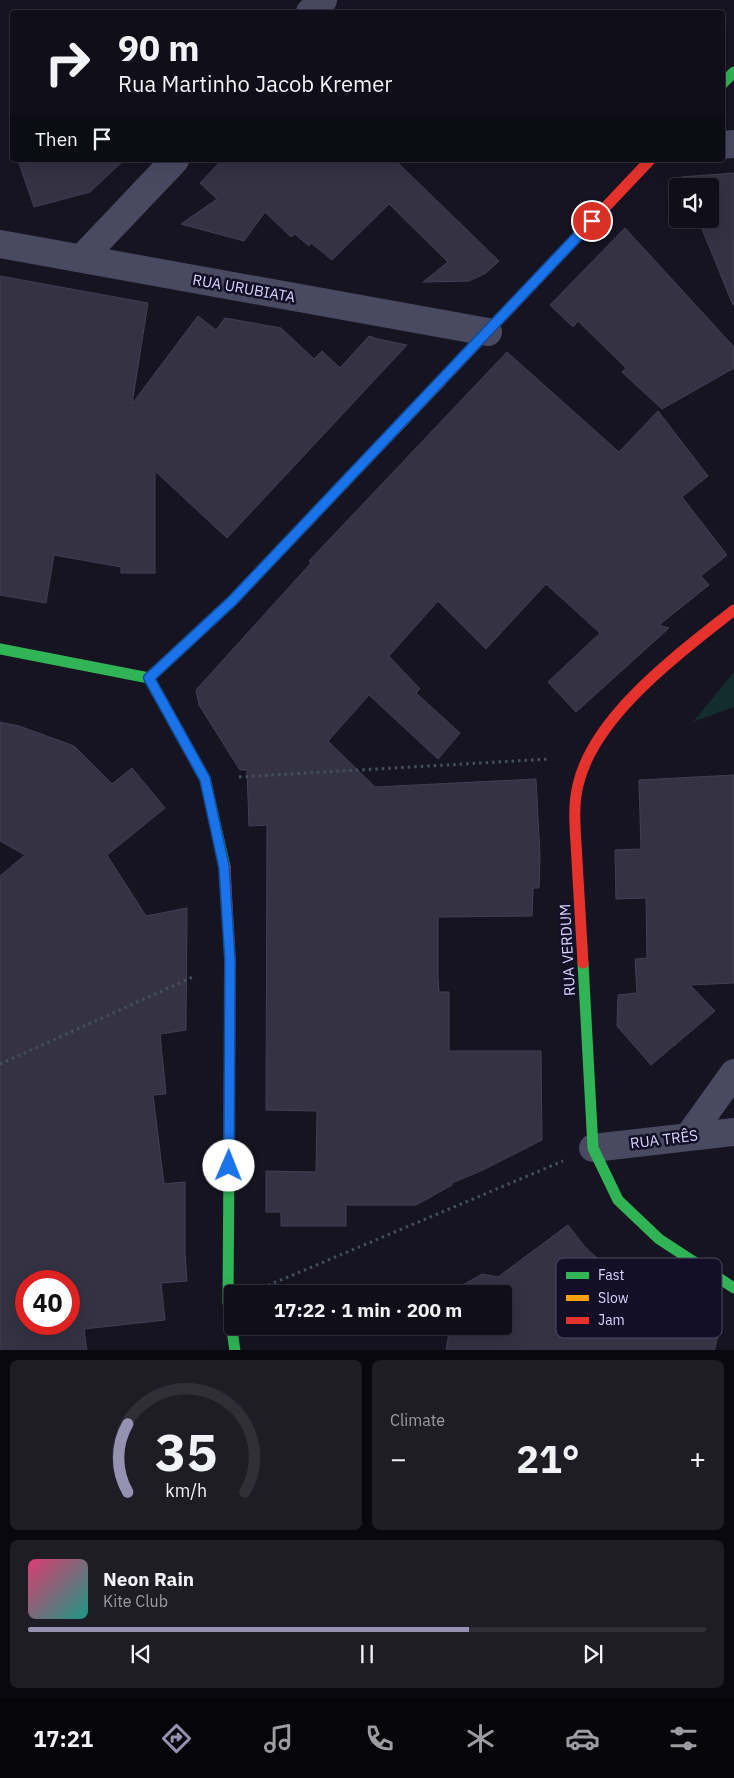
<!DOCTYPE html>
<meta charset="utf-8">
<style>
:root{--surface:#100f19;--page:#1e1d26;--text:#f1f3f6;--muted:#9c9ca2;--line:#302f38;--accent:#9591b1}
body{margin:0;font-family:"IBM Plex Sans",sans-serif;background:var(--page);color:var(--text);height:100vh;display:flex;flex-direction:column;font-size:19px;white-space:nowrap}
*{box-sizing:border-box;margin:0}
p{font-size:16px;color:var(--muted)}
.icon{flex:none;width:28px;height:28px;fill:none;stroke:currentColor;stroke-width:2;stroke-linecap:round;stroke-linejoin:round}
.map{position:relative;height:1350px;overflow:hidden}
.drawer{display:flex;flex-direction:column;gap:10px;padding:10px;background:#09080e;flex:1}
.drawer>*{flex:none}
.hud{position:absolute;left:10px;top:10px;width:715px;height:152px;border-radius:5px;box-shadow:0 5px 20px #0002,0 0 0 1px var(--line);background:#100f19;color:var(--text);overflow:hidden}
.tools{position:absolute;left:669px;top:178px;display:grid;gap:10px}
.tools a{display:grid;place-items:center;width:50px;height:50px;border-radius:5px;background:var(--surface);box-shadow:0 5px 20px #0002,0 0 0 1px var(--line);font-size:25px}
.speed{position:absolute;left:15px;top:1270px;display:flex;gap:10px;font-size:25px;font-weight:700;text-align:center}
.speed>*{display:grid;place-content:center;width:65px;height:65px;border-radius:50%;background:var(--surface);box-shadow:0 5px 20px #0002,0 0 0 1px var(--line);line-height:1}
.speed .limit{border:8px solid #d22;background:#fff;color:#111}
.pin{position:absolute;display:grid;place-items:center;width:42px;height:42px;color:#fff;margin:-21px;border:2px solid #fff;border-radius:50%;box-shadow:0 1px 5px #0007}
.me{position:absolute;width:55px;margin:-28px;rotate:1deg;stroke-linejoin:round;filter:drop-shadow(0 0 4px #0008)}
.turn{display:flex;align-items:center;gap:18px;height:105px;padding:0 25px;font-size:22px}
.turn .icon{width:65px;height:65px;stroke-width:2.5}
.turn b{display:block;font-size:35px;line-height:42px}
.then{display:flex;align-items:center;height:48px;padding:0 25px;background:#0003;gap:10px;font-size:19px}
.big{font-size:38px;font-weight:700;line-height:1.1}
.drawer .card{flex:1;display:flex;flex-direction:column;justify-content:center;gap:8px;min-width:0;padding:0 18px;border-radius:8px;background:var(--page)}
.drawer .dial{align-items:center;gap:0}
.dial svg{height:130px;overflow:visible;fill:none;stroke:var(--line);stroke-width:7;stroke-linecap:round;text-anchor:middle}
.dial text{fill:var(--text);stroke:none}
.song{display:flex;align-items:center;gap:15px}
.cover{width:60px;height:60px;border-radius:8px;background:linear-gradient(135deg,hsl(340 70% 55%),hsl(170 70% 35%))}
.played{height:5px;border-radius:2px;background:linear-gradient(90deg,var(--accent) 65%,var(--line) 65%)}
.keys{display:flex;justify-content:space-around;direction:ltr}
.heat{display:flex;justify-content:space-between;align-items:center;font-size:28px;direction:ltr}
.drawer .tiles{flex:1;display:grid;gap:10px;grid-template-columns:1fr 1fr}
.card:last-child{grid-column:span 2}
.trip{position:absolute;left:224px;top:1285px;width:288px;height:50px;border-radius:5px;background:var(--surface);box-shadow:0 5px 20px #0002,0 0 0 1px var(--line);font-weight:700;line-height:50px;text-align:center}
.tabs{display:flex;height:80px;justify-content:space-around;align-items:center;background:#06060a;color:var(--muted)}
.tabs .icon{width:35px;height:35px}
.tabs .active{color:var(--accent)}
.tabs b{font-size:22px;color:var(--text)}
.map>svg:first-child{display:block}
.green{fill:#132c2d}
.building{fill:#343243;stroke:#433f54;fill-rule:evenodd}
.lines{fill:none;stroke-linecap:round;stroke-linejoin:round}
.path{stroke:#44505f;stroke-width:3;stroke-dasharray:2.5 4;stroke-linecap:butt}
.street{stroke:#4a4962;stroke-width:28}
.fast{stroke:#30b455;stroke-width:11}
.slow{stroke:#ff9f0a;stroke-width:11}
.jam{stroke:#e5322d;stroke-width:11}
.route-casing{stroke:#114b97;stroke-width:12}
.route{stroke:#1a73e8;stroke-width:9}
.labels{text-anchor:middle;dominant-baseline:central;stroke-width:5;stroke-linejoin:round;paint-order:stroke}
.street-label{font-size:15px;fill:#d9d4ff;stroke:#130f26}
.key{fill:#130f26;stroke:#4e4a67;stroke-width:1}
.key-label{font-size:14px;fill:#d9d4ff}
</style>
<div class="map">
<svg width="734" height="1351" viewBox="0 0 734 1351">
<rect width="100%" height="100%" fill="#161421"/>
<polygon class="green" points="734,672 734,707 693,722"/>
<g class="building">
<polygon points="18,160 124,160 90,192 34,207"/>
<polygon points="222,160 395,160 499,261 486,273 469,281 423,282 448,262 389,204 332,260 311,243 309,246 295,234 291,237 265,212 244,241 181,224 217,199 200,183"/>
<polygon points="734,173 734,304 733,305 698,219 710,219 710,186 685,186 681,177"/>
<polygon points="625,228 734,347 734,368 662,409 622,372 626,368 578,321 573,327 550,305"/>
<polygon points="0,276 148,303 132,404 198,316 216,330 225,318 281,328 314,359 322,351 340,368 369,336 378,339 407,345 227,538 155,471 155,573 121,573 121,567 54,555 46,603 0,595"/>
<polygon points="507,352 619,452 658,411 708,476 682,497 727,555 701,576 709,585 659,625 669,628 576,712 548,682 600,633 546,584 486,649 438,601 389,656 420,689 416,693 460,733 438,759 369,695 328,741 375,787 536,779 540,856 539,888 533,888 532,916 438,917 438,977 439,992 449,992 449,1051 541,1051 542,1140 483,1170 452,1183 452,1185 416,1205 346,1205 346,1226 281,1226 281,1212 266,1212 266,1171 316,1172 317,1111 266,1110 267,825 249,826 247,770 240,770 199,705 196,690 311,563 309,561"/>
<path d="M0 722 19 726 74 746 112 784 132 768 165 808 107 855 146 916 187 908 186 1030 160 1034 166 1094 153 1095 164 1184 185 1182V1252L187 1281 161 1283 165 1320 84 1329 87 1351H0V876L25 855 0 841ZM26 1281H69V1324H26Z"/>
<polygon points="734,775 734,983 690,985 715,1011 651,1065 617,1026 618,995 637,993 635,959 647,958 646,898 616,899 615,850 641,849 639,780"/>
<polygon points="568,1225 585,1247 631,1289 665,1299 663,1308 721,1325 714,1351 446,1351 450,1326 502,1326 502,1294 456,1294 456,1289 482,1274 498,1277"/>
</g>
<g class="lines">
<g class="path">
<polyline points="239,777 549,759"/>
<polyline points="0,1064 195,976"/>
<polyline points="262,1288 563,1161"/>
</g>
<g class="street">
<polyline points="310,12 323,0"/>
<polyline points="722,145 734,144"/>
<polyline points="0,244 488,332"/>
<polyline points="82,258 175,160"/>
<polyline points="689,1136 734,1073"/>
<polyline points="593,1148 734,1132"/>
</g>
<g class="fast">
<polyline points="722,84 734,72"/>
<polyline points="0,649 149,678"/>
<polyline points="149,678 205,779 225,867"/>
<polyline points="583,963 593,1148 618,1200 659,1239 734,1288"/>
<polyline points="229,1160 228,1302 235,1351"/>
</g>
<polyline class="slow" points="149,678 232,601 441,381"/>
<g class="jam">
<polyline points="441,381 650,160"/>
<polyline points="225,867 230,960 229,1160"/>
<path d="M583 963C581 929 579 895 577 861 576 836 572 809 578 785 594 715 680 653 734 610"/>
</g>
</g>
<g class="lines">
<g class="route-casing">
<polyline id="route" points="229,1166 230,960 224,867 205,779 149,678 232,601 592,221"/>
</g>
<use href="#route" class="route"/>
</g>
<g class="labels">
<g class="street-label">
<text transform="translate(244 288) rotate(10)">RUA URUBIATA</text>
<text transform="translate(567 950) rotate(-93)">RUA VERDUM</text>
<text transform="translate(664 1139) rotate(-7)">RUA TRÊS</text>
</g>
</g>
<rect x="556" y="1258" width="166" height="80" rx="8" class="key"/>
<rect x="566" y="1272" width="23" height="7" fill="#30b455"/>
<rect x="566" y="1295" width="23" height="6" fill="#ff9f0a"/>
<rect x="566" y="1317" width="23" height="7" fill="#e5322d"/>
<g class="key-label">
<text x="598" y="1280">Fast</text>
<text x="598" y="1303">Slow</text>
<text x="598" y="1325">Jam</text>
</g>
</svg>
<div class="tools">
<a><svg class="icon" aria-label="sound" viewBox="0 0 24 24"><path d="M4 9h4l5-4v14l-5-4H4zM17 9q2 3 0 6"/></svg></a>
</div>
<div class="speed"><div class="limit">40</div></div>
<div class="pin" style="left:592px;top:221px;background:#d93025"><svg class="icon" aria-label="arrive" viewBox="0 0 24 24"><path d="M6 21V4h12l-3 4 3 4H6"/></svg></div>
<svg class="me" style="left:229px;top:1166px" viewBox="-20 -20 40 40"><circle r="19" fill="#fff"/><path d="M0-13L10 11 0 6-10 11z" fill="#1a73e8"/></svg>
<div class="trip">17:22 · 1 min · 200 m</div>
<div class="hud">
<div class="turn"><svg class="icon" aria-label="right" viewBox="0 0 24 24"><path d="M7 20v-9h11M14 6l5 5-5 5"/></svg><div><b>90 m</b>Rua Martinho Jacob Kremer</div></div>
<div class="then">Then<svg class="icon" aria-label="arrive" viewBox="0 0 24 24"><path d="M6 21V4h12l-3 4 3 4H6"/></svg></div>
</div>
</div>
<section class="drawer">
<div class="tiles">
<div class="card dial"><svg viewBox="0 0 100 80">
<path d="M14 69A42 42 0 1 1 86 69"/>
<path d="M14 69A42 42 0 0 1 14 27" stroke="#9591b1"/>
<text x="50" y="56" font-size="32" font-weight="700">35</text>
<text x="50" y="72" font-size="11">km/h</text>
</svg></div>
<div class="card"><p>Climate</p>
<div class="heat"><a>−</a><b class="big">21°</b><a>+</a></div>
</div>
<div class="card">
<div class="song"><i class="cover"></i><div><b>Neon Rain</b><p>Kite Club</p></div></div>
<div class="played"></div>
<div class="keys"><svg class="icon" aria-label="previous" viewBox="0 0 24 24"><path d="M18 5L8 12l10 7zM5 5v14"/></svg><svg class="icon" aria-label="pause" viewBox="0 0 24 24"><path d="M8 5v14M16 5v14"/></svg><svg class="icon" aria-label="next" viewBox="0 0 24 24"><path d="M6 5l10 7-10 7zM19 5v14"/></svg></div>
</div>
</div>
</section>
<nav class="tabs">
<b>17:21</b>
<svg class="icon active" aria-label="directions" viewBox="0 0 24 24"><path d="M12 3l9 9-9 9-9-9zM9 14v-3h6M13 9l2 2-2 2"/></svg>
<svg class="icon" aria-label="music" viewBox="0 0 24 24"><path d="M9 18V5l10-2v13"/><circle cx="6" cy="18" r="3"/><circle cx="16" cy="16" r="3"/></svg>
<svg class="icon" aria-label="phone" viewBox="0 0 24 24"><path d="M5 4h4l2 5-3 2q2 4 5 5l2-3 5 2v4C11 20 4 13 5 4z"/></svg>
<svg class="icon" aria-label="climate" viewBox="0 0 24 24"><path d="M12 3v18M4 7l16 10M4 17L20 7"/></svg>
<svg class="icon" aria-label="car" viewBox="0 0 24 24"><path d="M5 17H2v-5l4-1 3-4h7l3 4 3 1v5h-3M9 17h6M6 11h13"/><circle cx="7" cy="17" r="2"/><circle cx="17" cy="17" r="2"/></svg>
<svg class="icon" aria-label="filters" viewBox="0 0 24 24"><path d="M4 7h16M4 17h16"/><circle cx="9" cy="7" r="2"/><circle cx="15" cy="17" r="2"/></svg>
</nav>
